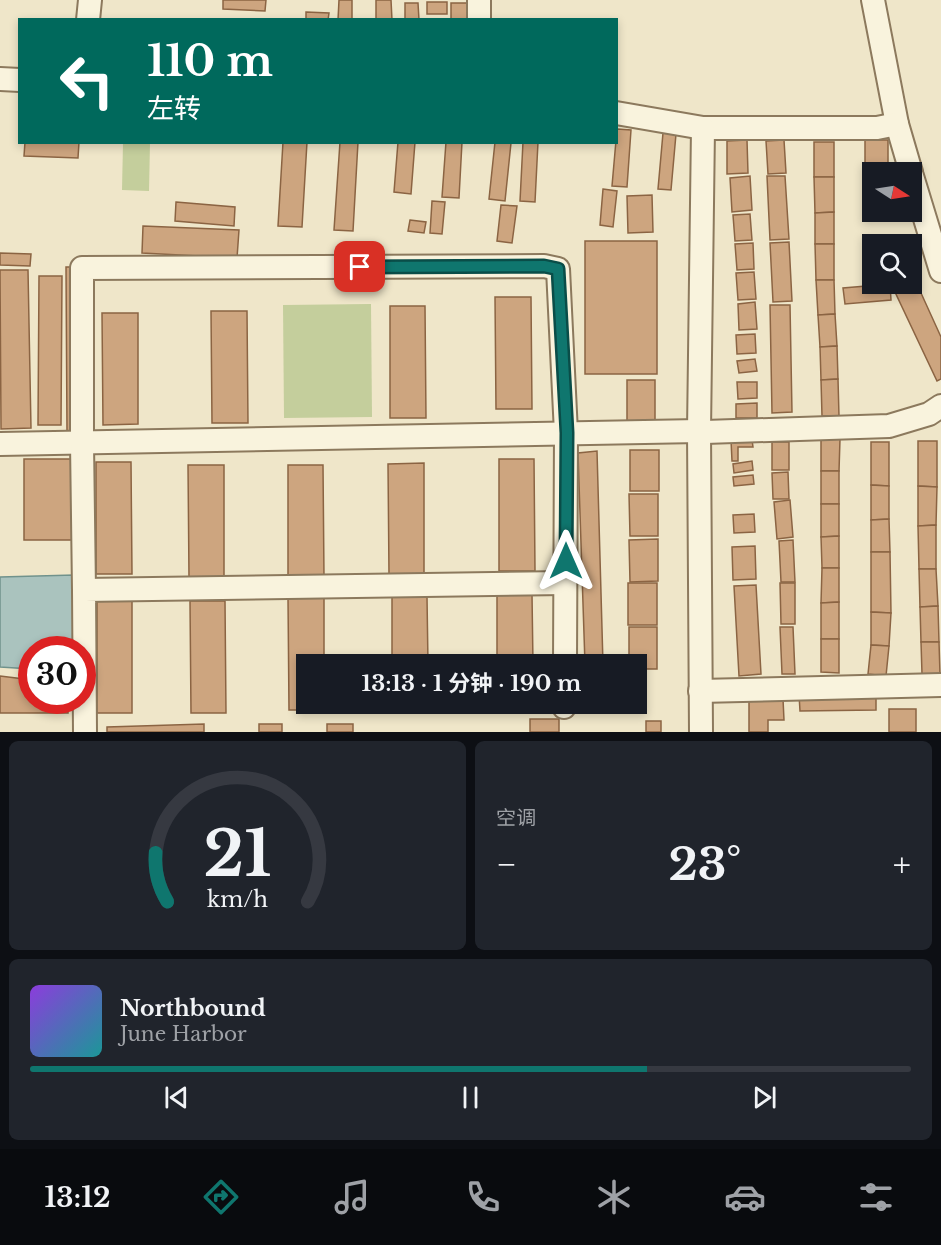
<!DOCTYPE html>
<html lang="zh">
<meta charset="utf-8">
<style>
:root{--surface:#171b24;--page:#20242c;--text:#f1f3f6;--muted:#9ea1a6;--line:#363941;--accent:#0f766e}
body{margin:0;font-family:"Libre Baskerville","Noto Sans SC",serif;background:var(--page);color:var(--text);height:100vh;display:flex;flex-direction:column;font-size:22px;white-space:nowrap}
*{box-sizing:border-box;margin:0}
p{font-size:20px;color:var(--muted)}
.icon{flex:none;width:33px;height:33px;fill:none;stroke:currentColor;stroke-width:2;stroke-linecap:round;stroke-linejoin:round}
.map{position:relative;height:732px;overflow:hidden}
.details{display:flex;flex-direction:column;gap:9px;padding:9px;background:#0d0f14;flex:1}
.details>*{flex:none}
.guide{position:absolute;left:18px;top:18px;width:600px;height:126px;border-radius:0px;box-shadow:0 3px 9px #0003;background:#00695c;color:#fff;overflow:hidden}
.needle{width:39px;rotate:102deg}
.buttons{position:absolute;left:862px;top:162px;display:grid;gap:12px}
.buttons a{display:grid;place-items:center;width:60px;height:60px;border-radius:0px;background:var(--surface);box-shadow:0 3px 9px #0003;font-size:30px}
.speed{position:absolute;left:18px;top:636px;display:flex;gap:12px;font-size:30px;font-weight:700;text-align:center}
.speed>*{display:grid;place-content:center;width:78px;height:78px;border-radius:50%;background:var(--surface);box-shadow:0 3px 9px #0003;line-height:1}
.speed .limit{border:9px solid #d22;background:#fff;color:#111}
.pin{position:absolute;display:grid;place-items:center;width:51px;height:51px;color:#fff;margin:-26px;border-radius:12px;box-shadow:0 3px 9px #0006}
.me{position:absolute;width:66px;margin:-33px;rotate:0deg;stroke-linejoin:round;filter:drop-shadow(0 0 4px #0008)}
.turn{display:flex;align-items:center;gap:21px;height:126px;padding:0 30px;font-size:27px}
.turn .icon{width:78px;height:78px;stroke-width:2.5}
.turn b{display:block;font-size:42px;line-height:51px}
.big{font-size:45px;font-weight:700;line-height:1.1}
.details .widget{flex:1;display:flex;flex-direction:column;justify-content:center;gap:9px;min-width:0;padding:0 21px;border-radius:9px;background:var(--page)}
.details .dial{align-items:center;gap:0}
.dial svg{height:156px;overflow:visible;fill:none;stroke:var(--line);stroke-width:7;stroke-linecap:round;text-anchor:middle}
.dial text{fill:var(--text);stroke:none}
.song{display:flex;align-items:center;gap:18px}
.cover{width:72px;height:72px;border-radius:9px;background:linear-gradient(135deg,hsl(270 70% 55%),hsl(180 70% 35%))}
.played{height:6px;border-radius:3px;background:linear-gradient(90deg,var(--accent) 70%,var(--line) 70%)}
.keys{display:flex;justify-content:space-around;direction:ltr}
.heat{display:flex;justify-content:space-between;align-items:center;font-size:33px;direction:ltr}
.details .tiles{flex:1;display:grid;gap:9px;grid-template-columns:1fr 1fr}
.widget:last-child{grid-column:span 2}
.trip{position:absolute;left:296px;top:654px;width:351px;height:60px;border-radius:0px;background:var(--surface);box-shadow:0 3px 9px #0003;font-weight:700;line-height:60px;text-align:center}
.menu{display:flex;height:96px;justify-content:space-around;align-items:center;background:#090b0e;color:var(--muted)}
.menu .icon{width:42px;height:42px}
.menu .selected{color:var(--accent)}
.menu b{font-size:27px;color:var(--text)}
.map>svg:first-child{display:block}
.green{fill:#c4ce9c}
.water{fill:#aac3be;stroke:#70928c;stroke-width:1.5}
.building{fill:#cda57f;stroke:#8b6443;stroke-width:1.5}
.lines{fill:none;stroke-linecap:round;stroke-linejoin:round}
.minor-casing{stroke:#8c795d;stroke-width:26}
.minor{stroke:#f9f3dd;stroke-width:22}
.route-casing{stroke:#0a4d48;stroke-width:15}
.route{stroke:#0f766e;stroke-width:10}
</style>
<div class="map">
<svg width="941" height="732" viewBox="0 0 941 732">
<rect width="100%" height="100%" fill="#efe6c9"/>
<g class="green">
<polygon points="123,143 150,143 149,191 122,190"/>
<polygon points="371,304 372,417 284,418 283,305"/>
</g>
<polygon class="water" points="74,575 73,649 32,650 31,669 0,667 0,577"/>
<g class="building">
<polygon points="223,0 266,0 265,11 223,9"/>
<polygon points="339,0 352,0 352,20 338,20"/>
<polygon points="376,0 391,0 392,20 376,20"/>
<rect x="427" y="2" width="20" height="12"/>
<polygon points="405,3 418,3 419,20 405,20"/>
<rect x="451" y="3" width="17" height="17"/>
<polygon points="306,12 329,13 328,20 306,20"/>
<polygon points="617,129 631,130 627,187 612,186"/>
<polygon points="663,133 676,134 671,190 658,189"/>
<polygon points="747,140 748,173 727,174 727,141"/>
<polygon points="784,140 786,173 768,174 766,141"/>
<polygon points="865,140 888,140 888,172 873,172 873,179 865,179"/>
<polygon points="25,142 79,142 78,158 24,156"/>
<polygon points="283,142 307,142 302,227 278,226"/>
<polygon points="340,142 358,142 353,231 334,230"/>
<polygon points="398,142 415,142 411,194 394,192"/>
<polygon points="446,142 462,142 459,198 442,197"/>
<polygon points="495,142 511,143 505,201 489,199"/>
<polygon points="523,142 538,142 535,202 520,201"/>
<rect x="814" y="142" width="20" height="35"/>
<polygon points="750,176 752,210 732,212 730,178"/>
<polygon points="767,176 785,176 789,239 770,240"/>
<polygon points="814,177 834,177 834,212 815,213"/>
<polygon points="603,189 617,191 613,227 600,225"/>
<polygon points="652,195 653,232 628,233 627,196"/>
<polygon points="432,201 445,202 442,234 430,233"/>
<polygon points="176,202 235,207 234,226 175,221"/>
<polygon points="501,205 517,206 512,243 497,241"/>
<polygon points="834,212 834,244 815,244 815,213"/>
<polygon points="750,214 752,240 735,241 733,215"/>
<polygon points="410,220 426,222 424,233 408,231"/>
<polygon points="143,226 239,230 237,258 142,253"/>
<rect x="585" y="241" width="72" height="133"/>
<polygon points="789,242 792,301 773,302 770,243"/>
<polygon points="753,243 754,269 737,270 735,244"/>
<polygon points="815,244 834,244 834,280 816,280"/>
<polygon points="0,253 31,254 30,266 0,265"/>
<polygon points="66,267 77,267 78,431 67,431"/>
<polygon points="0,270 28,270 31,428 1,429"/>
<polygon points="754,272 756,299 738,300 736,273"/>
<polygon points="39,276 62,276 61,425 38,425"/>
<polygon points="816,280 834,280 835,314 818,315"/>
<polygon points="916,282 941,337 941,379 937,381 895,292"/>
<polygon points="890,284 891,300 845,304 843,288"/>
<polygon points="495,297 531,297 532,409 496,409"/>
<polygon points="755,302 757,329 739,330 738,304"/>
<polygon points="770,305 790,305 792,412 772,413"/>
<polygon points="390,306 425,306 426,418 390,418"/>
<polygon points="211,311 247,311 248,423 212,423"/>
<polygon points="102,313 138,313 138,424 103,425"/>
<polygon points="835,314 837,346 820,347 818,315"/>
<polygon points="755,334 756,353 737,354 736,335"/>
<polygon points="837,346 838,379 821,380 820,347"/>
<polygon points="755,359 757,371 739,373 737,361"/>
<polygon points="838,379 839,416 822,416 821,380"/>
<rect x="627" y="380" width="28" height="42"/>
<polygon points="737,382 757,382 757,398 738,399"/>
<polygon points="757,403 757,418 736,418 736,404"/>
<polygon points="821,439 840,439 839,471 821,471"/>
<polygon points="731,440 752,440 753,447 738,447 738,461 732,461"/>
<polygon points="918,441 937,441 937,487 918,486"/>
<rect x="772" y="442" width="17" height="28"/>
<polygon points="871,442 889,442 889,486 871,485"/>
<rect x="630" y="450" width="29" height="41"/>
<polygon points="597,451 603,664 585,664 578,453"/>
<rect x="24" y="459" width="51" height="81"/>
<polygon points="499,459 534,459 535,571 499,571"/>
<polygon points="752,461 753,470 734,473 733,464"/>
<polygon points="96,462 131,462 132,574 96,574"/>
<polygon points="424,463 424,575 389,575 388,464"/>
<polygon points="188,465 224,465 224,577 189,577"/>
<polygon points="288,465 323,465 324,577 288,577"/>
<rect x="821" y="471" width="18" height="33"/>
<polygon points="788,472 789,499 773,499 772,473"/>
<polygon points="753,475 754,484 734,486 733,477"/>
<polygon points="871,485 889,486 889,519 871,520"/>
<polygon points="918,486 937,487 936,525 918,526"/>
<polygon points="629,494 658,494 658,536 630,536"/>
<polygon points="790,500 793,537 777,539 774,502"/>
<polygon points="821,504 839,504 839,536 821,537"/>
<polygon points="754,514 755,532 734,533 733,515"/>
<polygon points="889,519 890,552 871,552 871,520"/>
<polygon points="936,525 936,569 919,569 918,526"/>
<polygon points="839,536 839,568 822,568 821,537"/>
<polygon points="658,539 658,581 630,582 629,540"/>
<polygon points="793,540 795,582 781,582 779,541"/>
<polygon points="755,546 756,579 733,580 732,547"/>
<polygon points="871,552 890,552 891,613 871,612"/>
<polygon points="822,568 839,568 839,602 821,603"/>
<polygon points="919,569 936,569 938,606 920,607"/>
<rect x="628" y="583" width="29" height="42"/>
<polygon points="780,583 795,583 795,624 781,624"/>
<polygon points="756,585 761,674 739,676 734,586"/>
<polygon points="532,594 533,664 497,664 497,595"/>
<polygon points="392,597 427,597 428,664 392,664"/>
<polygon points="288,598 324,598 324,664 306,664 306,704 324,704 324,710 289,710"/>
<rect x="97" y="601" width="35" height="112"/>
<polygon points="190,601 225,601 226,713 191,713"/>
<polygon points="839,602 839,639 821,639 821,603"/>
<polygon points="938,606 939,642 921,642 920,607"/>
<polygon points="871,612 891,613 889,646 871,645"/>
<polygon points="629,627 657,627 657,669 636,669 636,664 629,664"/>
<polygon points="780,627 793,627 795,674 782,674"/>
<polygon points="821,639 839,639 839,673 821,672"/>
<polygon points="921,642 939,642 940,674 922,674"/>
<polygon points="871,645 889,646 886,676 868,674"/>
<polygon points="0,676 32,680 32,700 68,700 68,713 0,713"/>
<polygon points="876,692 876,710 800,711 799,694"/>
<polygon points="749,699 783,699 784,720 768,720 768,732 749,732"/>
<rect x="392" y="704" width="36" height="5"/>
<polygon points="498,704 533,704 533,706 498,707"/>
<rect x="889" y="709" width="27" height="23"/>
<rect x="530" y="719" width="29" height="13"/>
<rect x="646" y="721" width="15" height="11"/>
<polygon points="204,724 204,732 107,732 107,727"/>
<rect x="259" y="724" width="23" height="8"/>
<rect x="327" y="724" width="26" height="8"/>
</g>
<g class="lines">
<g class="minor-casing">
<g id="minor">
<polyline points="873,0 897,124 911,172"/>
<polyline points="88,20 90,0"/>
<polyline points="479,20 479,0"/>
<polyline points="0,79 20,80"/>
<polyline points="616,113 703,128 877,128 897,124"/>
<polyline points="912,176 941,271"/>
<polyline points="0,444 699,431 705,432 889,426 929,414 941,406"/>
<polyline points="84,590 82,443 82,268 544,266 558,269 566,433 565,664"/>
<polyline points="700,691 941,685"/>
<polyline points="564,707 564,704"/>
<polyline points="85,732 84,590 565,583"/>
<polyline points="701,732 699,431 703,128"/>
</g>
</g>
<use href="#minor" class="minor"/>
</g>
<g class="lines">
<g class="route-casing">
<polyline id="route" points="360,267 544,266 558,269 567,433 566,561"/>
</g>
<use href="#route" class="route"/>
</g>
</svg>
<div class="buttons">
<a><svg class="needle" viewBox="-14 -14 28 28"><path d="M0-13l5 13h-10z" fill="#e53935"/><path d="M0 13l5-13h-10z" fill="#9ea1a6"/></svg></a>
<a><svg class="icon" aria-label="search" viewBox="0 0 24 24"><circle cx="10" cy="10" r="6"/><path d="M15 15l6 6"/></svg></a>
</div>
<div class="speed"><div class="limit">30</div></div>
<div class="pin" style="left:360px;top:267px;background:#d93025"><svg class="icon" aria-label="arrive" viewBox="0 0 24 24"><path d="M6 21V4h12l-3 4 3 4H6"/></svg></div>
<svg class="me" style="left:566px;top:561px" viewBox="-20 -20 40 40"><path d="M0-17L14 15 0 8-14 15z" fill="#0f766e" stroke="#fff" stroke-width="4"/></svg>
<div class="trip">13:13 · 1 分钟 · 190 m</div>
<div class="guide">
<div class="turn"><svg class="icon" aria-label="left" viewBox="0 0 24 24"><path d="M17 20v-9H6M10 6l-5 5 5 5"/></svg><div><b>110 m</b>左转</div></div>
</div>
</div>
<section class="details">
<div class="tiles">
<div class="widget dial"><svg viewBox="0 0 100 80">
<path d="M14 69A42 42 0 1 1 86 69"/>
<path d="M14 69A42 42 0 0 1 8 44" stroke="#0f766e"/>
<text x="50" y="56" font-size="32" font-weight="700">21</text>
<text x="50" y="72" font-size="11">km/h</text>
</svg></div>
<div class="widget"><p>空调</p>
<div class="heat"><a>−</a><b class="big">23°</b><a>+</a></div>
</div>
<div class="widget">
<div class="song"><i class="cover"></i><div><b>Northbound</b><p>June Harbor</p></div></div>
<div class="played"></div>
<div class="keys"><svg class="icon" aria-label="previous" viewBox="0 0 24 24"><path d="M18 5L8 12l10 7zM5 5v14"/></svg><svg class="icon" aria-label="pause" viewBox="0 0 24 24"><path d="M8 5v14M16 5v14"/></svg><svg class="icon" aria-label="next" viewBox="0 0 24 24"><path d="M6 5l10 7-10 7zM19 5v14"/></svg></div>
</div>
</div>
</section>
<nav class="menu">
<b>13:12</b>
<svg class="icon selected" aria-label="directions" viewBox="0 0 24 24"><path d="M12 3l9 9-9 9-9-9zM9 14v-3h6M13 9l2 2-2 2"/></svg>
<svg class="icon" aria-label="music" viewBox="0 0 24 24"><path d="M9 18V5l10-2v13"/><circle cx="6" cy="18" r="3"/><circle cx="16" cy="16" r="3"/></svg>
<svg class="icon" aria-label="phone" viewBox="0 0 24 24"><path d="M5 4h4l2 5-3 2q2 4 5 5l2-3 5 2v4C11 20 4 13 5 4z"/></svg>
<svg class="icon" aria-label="climate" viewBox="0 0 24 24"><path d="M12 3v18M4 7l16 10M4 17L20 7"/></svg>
<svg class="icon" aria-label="car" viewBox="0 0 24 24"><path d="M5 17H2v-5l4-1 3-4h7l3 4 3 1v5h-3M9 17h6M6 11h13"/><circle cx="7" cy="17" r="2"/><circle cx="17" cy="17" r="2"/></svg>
<svg class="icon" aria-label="filters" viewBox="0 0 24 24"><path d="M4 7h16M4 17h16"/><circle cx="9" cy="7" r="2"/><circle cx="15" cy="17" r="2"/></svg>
</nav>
